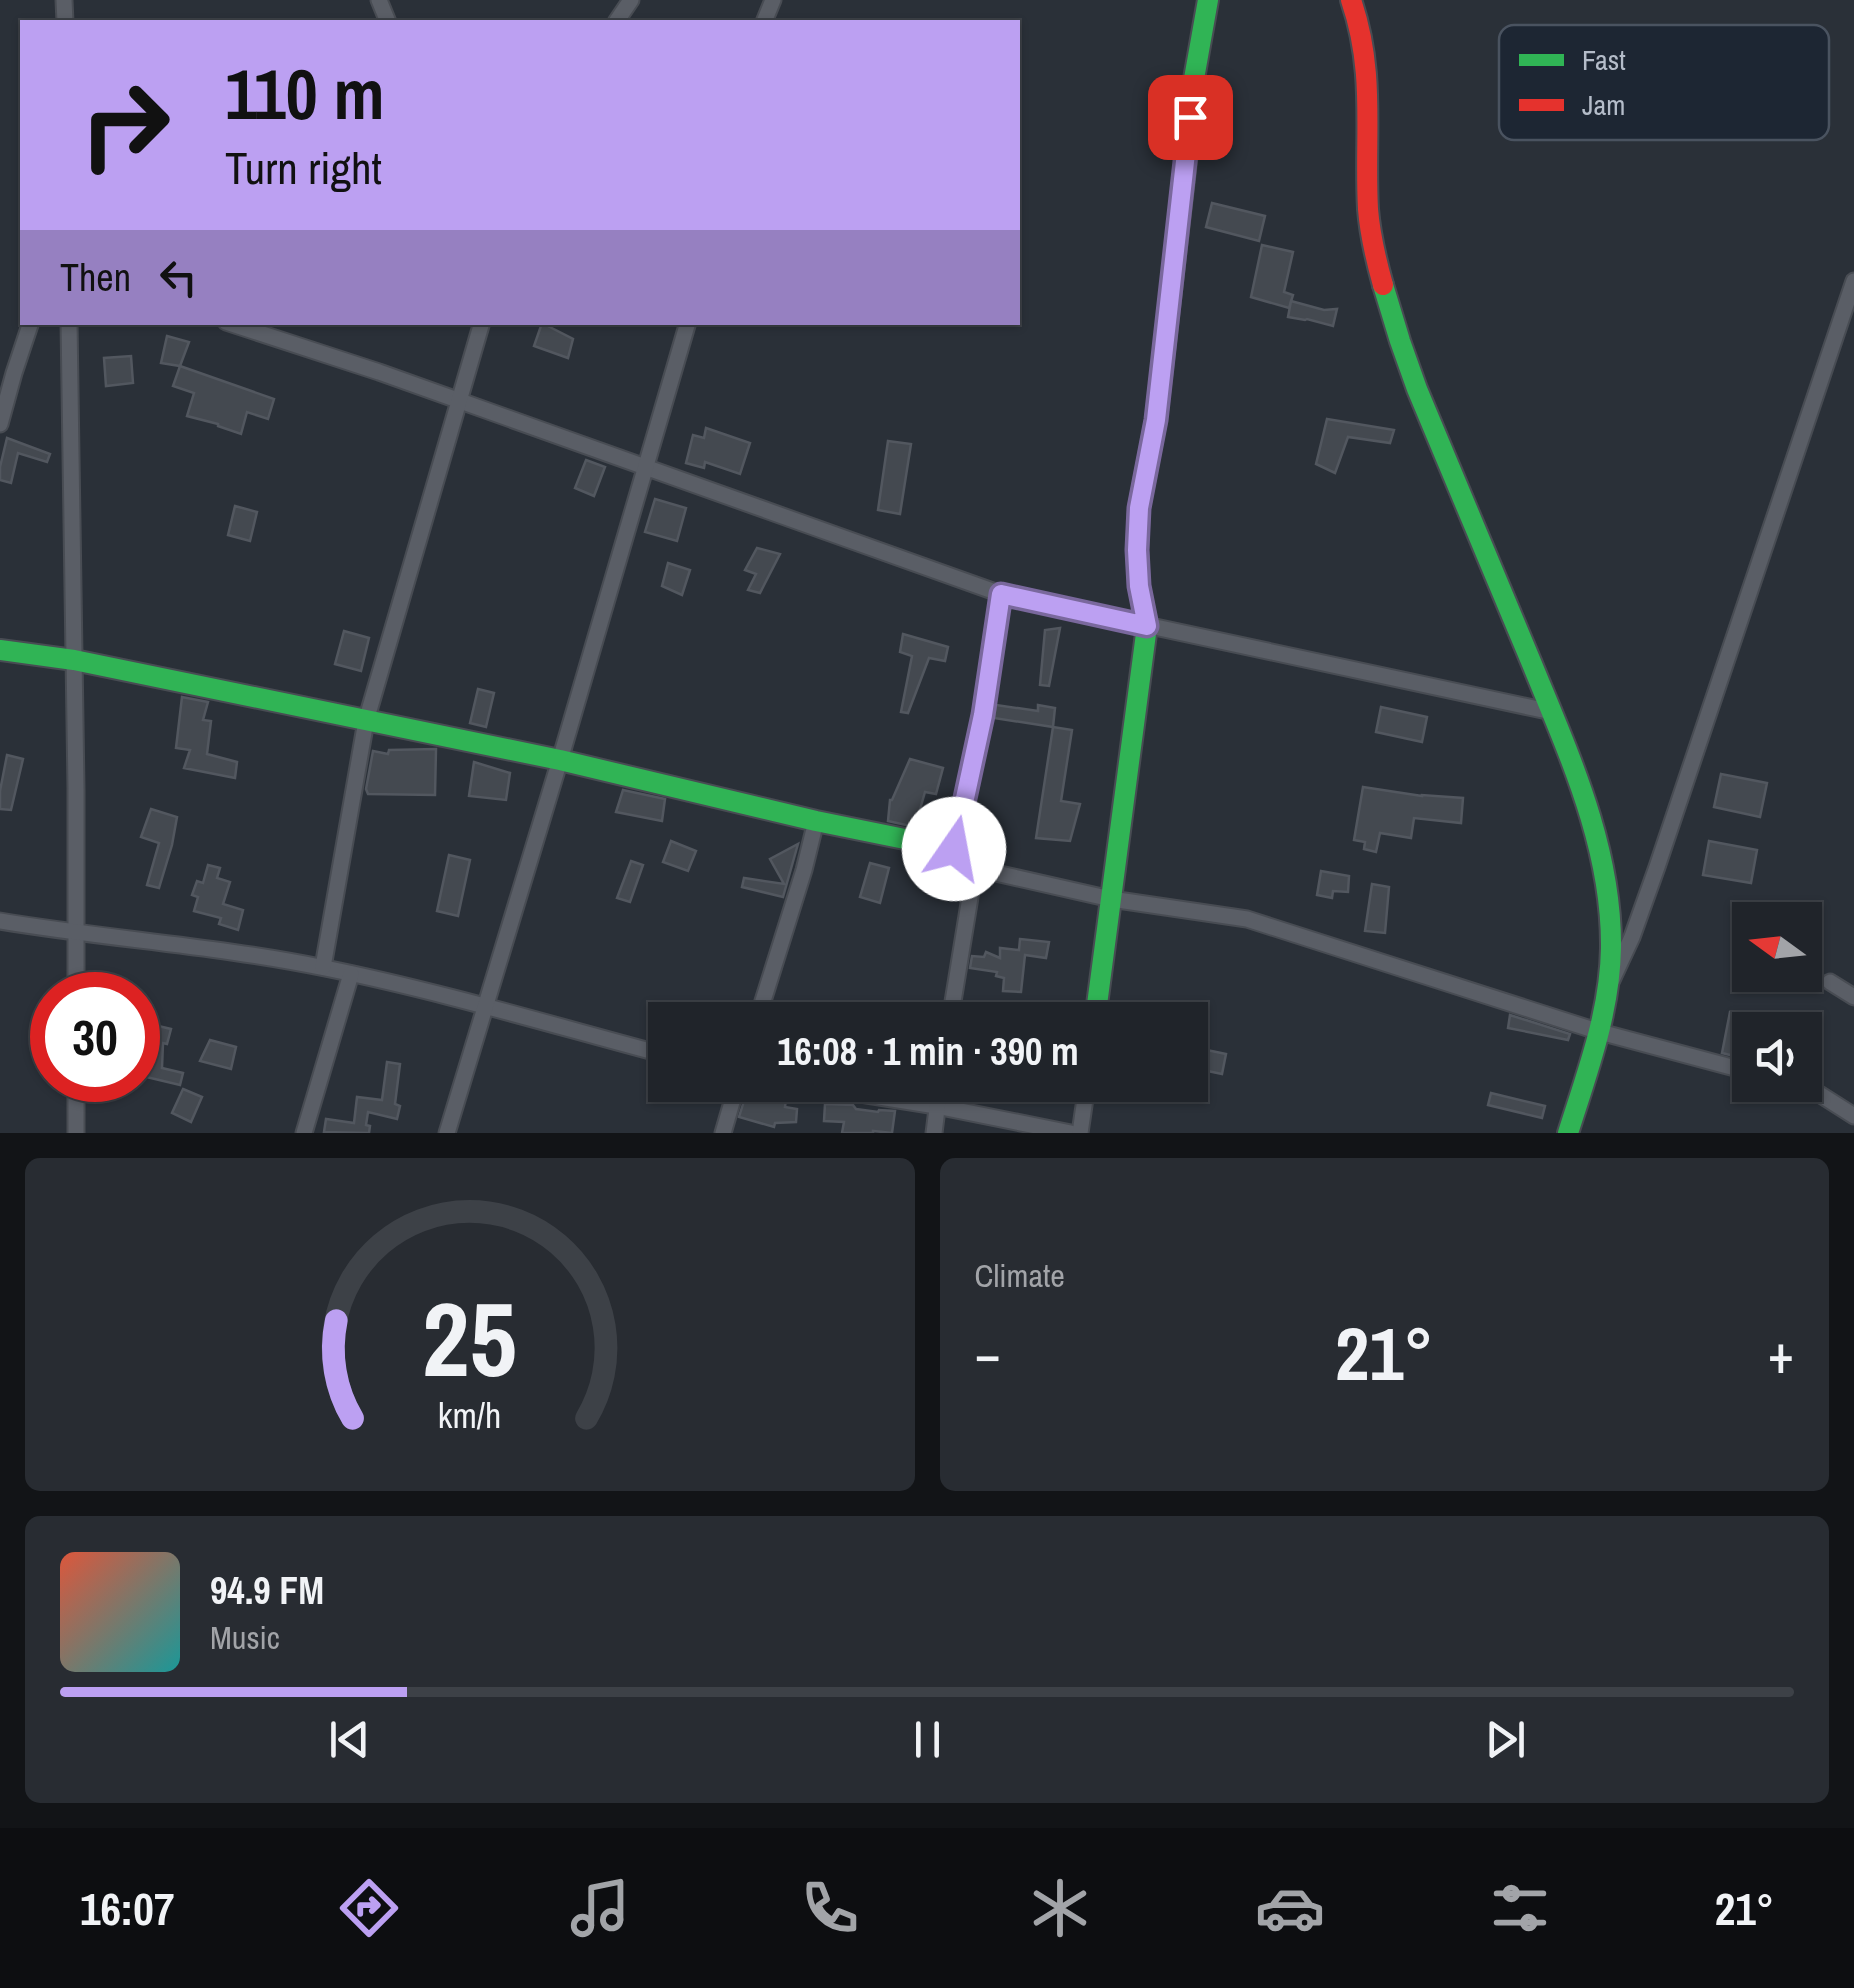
<!DOCTYPE html>
<meta charset="utf-8">
<style>
:root{--surface:#20242a;--page:#282c32;--text:#f1f3f6;--muted:#a2a4a8;--line:#3d4147;--accent:#bca0f2}
body{margin:0;font-family:"Archivo Narrow",sans-serif;background:var(--page);color:var(--text);height:100vh;display:flex;flex-direction:column;font-size:38px;white-space:nowrap}
*{box-sizing:border-box;margin:0}
p{font-size:32px;color:var(--muted)}
.icon{flex:none;width:55px;height:55px;fill:none;stroke:currentColor;stroke-width:2;stroke-linecap:round;stroke-linejoin:round}
.map{position:relative;height:1133px;overflow:hidden}
.panel{display:flex;flex-direction:column;gap:25px;padding:25px;background:#121417;flex:1}
.panel>*{flex:none}
.top-card{position:absolute;left:20px;top:20px;width:1000px;height:305px;border-radius:0px;box-shadow:0 2px 8px #0004,0 0 0 2px var(--line);background:#bca0f2;color:#111;overflow:hidden}
.needle{width:65px;rotate:285deg}
.controls{position:absolute;left:1732px;top:902px;display:grid;gap:20px}
.controls a{display:grid;place-items:center;width:90px;height:90px;border-radius:0px;background:var(--surface);box-shadow:0 2px 8px #0004,0 0 0 2px var(--line);font-size:50px}
.speed{position:absolute;left:30px;top:972px;display:flex;gap:20px;font-size:50px;font-weight:700;text-align:center}
.speed>*{display:grid;place-content:center;width:130px;height:130px;border-radius:50%;background:var(--surface);box-shadow:0 2px 8px #0004,0 0 0 2px var(--line);line-height:1}
.speed .limit{border:15px solid #d22;background:#fff;color:#111}
.pin{position:absolute;display:grid;place-items:center;width:85px;height:85px;color:#fff;margin:-42px;border-radius:20px;box-shadow:0 5px 15px #0006}
.me{position:absolute;width:110px;margin:-55px;rotate:12deg;stroke-linejoin:round;filter:drop-shadow(0 0 8px #0008)}
.turn{display:flex;align-items:center;gap:35px;height:210px;padding:0 40px;font-size:45px}
.turn .icon{width:130px;height:130px;stroke-width:2.5}
.turn b{display:block;font-size:70px;line-height:85px}
.then{display:flex;align-items:center;height:95px;padding:0 40px;background:#0003;gap:20px;font-size:38px}
.big{font-size:75px;font-weight:800;line-height:1.1}
.panel .widget{flex:1;display:flex;flex-direction:column;justify-content:center;gap:15px;min-width:0;padding:0 35px;border-radius:15px;background:var(--page)}
.panel .dial{align-items:center;gap:0}
.dial svg{height:260px;overflow:visible;fill:none;stroke:var(--line);stroke-width:7;stroke-linecap:round;text-anchor:middle}
.dial text{fill:var(--text);stroke:none}
.song{display:flex;align-items:center;gap:30px}
.cover{width:120px;height:120px;border-radius:15px;background:linear-gradient(135deg,hsl(10 70% 55%),hsl(180 70% 35%))}
.played{height:10px;border-radius:5px;background:linear-gradient(90deg,var(--accent) 20%,var(--line) 20%)}
.keys{display:flex;justify-content:space-around;direction:ltr}
.heat{display:flex;justify-content:space-between;align-items:center;font-size:55px;direction:ltr}
.panel .tiles{flex:1;display:grid;gap:25px;grid-template-columns:1fr 1fr}
.widget:last-child{grid-column:span 2}
.trip{position:absolute;left:648px;top:1002px;width:560px;height:100px;border-radius:0px;background:var(--surface);box-shadow:0 2px 8px #0004,0 0 0 2px var(--line);font-weight:800;line-height:100px;text-align:center}
.tabs{display:flex;height:160px;justify-content:space-around;align-items:center;background:#0d0e11;color:var(--muted)}
.tabs .icon{width:70px;height:70px}
.tabs .current{color:var(--accent)}
.tabs b{font-size:45px;color:var(--text)}
.map>svg:first-child{display:block}
.building{fill:#444950;stroke:#52575f;stroke-width:2.5}
.lines{fill:none;stroke-linecap:round;stroke-linejoin:round}
.street-casing{stroke:#484c53;stroke-width:19}
.fast-casing{stroke:#484c53;stroke-width:24}
.jam-casing{stroke:#484c53;stroke-width:24}
.street{stroke:#5a5e66;stroke-width:15}
.fast{stroke:#30b455;stroke-width:20}
.jam{stroke:#e5322d;stroke-width:20}
.route-casing{stroke:#7a689d;stroke-width:25}
.route{stroke:#bca0f2;stroke-width:18}
.key{fill:#1d2633;stroke:#4a5360;stroke-width:2.5}
.key-label{font-size:28px;fill:#b4bcc9}
</style>
<div class="map">
<svg width="1854" height="1133" viewBox="0 0 1854 1133">
<rect width="100%" height="100%" fill="#2a3038"/>
<g class="building">
<polygon points="1212,203 1265,216 1259,241 1206,227"/>
<polygon points="1262,245 1293,252 1284,292 1293,295 1289,308 1251,297"/>
<polygon points="1291,301 1324,310 1337,309 1333,326 1307,319 1305,320 1288,317"/>
<polygon points="542,323 573,339 568,358 534,346"/>
<polygon points="167,336 189,342 180,366 161,363"/>
<polygon points="131,356 133,383 106,386 104,358"/>
<polygon points="180,366 274,399 268,419 247,412 241,434 218,426 218,424 187,416 194,393 173,386"/>
<polygon points="1327,419 1394,430 1390,443 1348,437 1335,473 1316,464"/>
<polygon points="706,428 750,443 740,474 705,462 704,468 686,463 693,435 704,438"/>
<polygon points="7,438 50,454 47,462 18,453 11,483 0,480 0,467"/>
<polygon points="888,441 911,444 900,514 878,510"/>
<polygon points="586,460 605,467 594,496 575,488"/>
<polygon points="655,499 686,508 677,541 645,532"/>
<polygon points="235,506 257,512 250,541 228,535"/>
<polygon points="757,548 780,554 760,593 748,590 756,574 745,570"/>
<polygon points="668,563 690,570 682,595 662,586"/>
<polygon points="1060,628 1049,686 1040,685 1045,630"/>
<polygon points="344,631 369,638 361,671 335,664"/>
<polygon points="903,634 948,647 945,661 929,658 908,713 901,712 912,656 900,652"/>
<polygon points="478,689 494,693 486,727 470,723"/>
<polygon points="182,697 208,702 203,720 211,721 207,754 237,762 235,778 184,768 190,750 176,748"/>
<polygon points="996,705 1038,711 1038,705 1055,708 1053,727 994,718"/>
<polygon points="1381,707 1427,717 1422,742 1376,732"/>
<polygon points="1053,727 1072,730 1061,801 1080,804 1070,841 1036,838"/>
<polygon points="436,749 435,795 368,794 366,789 373,751 388,754 389,750"/>
<polygon points="7,755 23,759 11,810 0,809 0,791"/>
<polygon points="910,759 943,768 936,794 925,792 915,827 888,821 890,800 892,800"/>
<polygon points="474,762 510,773 506,800 469,796"/>
<polygon points="1721,774 1767,783 1760,817 1714,807"/>
<polygon points="1363,787 1422,796 1422,795 1463,798 1461,823 1414,818 1411,838 1380,833 1376,852 1364,849 1365,842 1354,840"/>
<polygon points="623,790 665,799 662,821 616,812"/>
<polygon points="151,809 177,817 172,845 159,888 147,885 159,843 141,837"/>
<polygon points="671,841 696,851 688,871 663,862"/>
<polygon points="1709,841 1757,850 1751,883 1703,875"/>
<polygon points="798,844 783,897 742,887 744,878 784,884 770,859"/>
<polygon points="449,855 470,860 458,916 437,911"/>
<polygon points="631,861 643,865 630,902 617,898"/>
<polygon points="870,863 889,868 880,903 860,897"/>
<polygon points="208,865 220,868 217,878 230,882 223,904 243,910 238,930 219,924 221,918 194,911 198,897 192,895 197,881 203,883"/>
<polygon points="1321,871 1349,876 1348,892 1333,891 1332,898 1317,895"/>
<polygon points="1372,884 1389,887 1385,933 1365,931"/>
<polygon points="1020,939 1049,942 1046,958 1025,955 1021,992 1003,991 1004,978 996,976 997,972 970,968 972,956 984,957 986,952 1000,958 1000,948 1019,950"/>
<polygon points="1730,1012 1747,1015 1738,1057 1722,1053"/>
<polygon points="1510,1015 1570,1034 1568,1040 1508,1028"/>
<polygon points="150,1024 171,1029 167,1044 163,1043 162,1068 183,1073 180,1085 138,1075 138,1064 150,1066 151,1040 146,1039"/>
<polygon points="210,1040 236,1047 231,1069 200,1061"/>
<polygon points="1202,1049 1226,1054 1222,1074 1198,1069"/>
<polygon points="387,1062 400,1064 395,1104 400,1106 397,1119 368,1112 366,1125 370,1126 369,1133 324,1132 326,1119 354,1123 357,1097 382,1100"/>
<polygon points="748,1088 786,1099 785,1107 797,1109 796,1122 775,1123 774,1127 739,1117"/>
<polygon points="183,1089 202,1097 191,1122 172,1113"/>
<polygon points="1491,1093 1545,1106 1542,1118 1488,1105"/>
<polygon points="825,1104 853,1105 856,1109 878,1112 879,1110 895,1111 892,1133 873,1131 873,1133 842,1133 844,1122 824,1121"/>
</g>
<g class="lines">
<g class="street-casing">
<g id="street">
<polyline points="64,0 65,22"/>
<polyline points="379,0 388,22"/>
<polyline points="616,22 631,0"/>
<polyline points="764,22 773,0"/>
<polyline points="69,322 76,789 76,995"/>
<polyline points="226,322 379,372 1001,594"/>
<polyline points="0,424 14,373 31,322"/>
<polyline points="969,867 1111,899 1247,919 1600,1032 1750,1072"/>
<path d="M0 921C108 939 218 946 325 968 439 991 552 1025 665 1055"/>
<polyline points="323,967 366,721 482,322"/>
<polyline points="1612,980 1632,937 1657,867 1854,281"/>
<polyline points="1830,982 1854,997"/>
<polyline points="757,1020 804,870 816,821"/>
<polyline points="950,1020 972,885 969,867 954,849 983,715 1001,594 1552,712"/>
<polyline points="76,1080 76,1133"/>
<polyline points="804,1085 936,1106 1071,1133"/>
<polyline points="1798,1085 1810,1088 1854,1116"/>
<polyline points="304,1133 351,974"/>
<polyline points="447,1133 560,760 688,322"/>
<polyline points="723,1133 737,1085"/>
<polyline points="934,1133 940,1085"/>
<polyline points="1080,1133 1087,1085"/>
</g>
</g>
<g class="fast-casing">
<g id="fast">
<path d="M1383 285 1400 341 1417 389C1455 481 1494 572 1532 664 1569 755 1612 847 1611 948 1610 1012 1587 1073 1568 1133"/>
<polyline points="0,650 74,660 560,760 816,821 954,849"/>
<polyline points="1095,1020 1147,626 1139,586 1137,550 1139,508 1156,420 1188,144 1192,90 1208,0"/>
</g>
</g>
<g class="jam-casing">
<path id="jam" d="M1351 0C1376 73 1364 135 1368 209 1370 235 1376 260 1383 285"/>
</g>
<use href="#street" class="street"/>
<use href="#fast" class="fast"/>
<use href="#jam" class="jam"/>
</g>
<g class="lines">
<g class="route-casing">
<polyline id="route" points="954,849 983,715 1001,594 1147,626 1139,586 1137,550 1139,508 1156,420 1190,117"/>
</g>
<use href="#route" class="route"/>
</g>
<rect x="1499" y="25" width="330" height="115" rx="15" class="key"/>
<rect x="1519" y="54" width="45" height="12" fill="#30b455"/>
<rect x="1519" y="99" width="45" height="12" fill="#e5322d"/>
<g class="key-label">
<text x="1582" y="70">Fast</text>
<text x="1582" y="115">Jam</text>
</g>
</svg>
<div class="controls">
<a><svg class="needle" viewBox="-14 -14 28 28"><path d="M0-13l5 13h-10z" fill="#e53935"/><path d="M0 13l5-13h-10z" fill="#a2a4a8"/></svg></a>
<a><svg class="icon" aria-label="sound" viewBox="0 0 24 24"><path d="M4 9h4l5-4v14l-5-4H4zM17 9q2 3 0 6"/></svg></a>
</div>
<div class="speed"><div class="limit">30</div></div>
<div class="pin" style="left:1190px;top:117px;background:#d93025"><svg class="icon" aria-label="arrive" viewBox="0 0 24 24"><path d="M6 21V4h12l-3 4 3 4H6"/></svg></div>
<svg class="me" style="left:954px;top:849px" viewBox="-20 -20 40 40"><circle r="19" fill="#fff"/><path d="M0-13L10 11 0 6-10 11z" fill="#bca0f2"/></svg>
<div class="trip">16:08 · 1 min · 390 m</div>
<div class="top-card">
<div class="turn"><svg class="icon" aria-label="right" viewBox="0 0 24 24"><path d="M7 20v-9h11M14 6l5 5-5 5"/></svg><div><b>110 m</b>Turn right</div></div>
<div class="then">Then<svg class="icon" aria-label="left" viewBox="0 0 24 24"><path d="M17 20v-9H6M10 6l-5 5 5 5"/></svg></div>
</div>
</div>
<section class="panel">
<div class="tiles">
<div class="widget dial"><svg viewBox="0 0 100 80">
<path d="M14 69A42 42 0 1 1 86 69"/>
<path d="M14 69A42 42 0 0 1 9 39" stroke="#bca0f2"/>
<text x="50" y="56" font-size="32" font-weight="700">25</text>
<text x="50" y="72" font-size="11">km/h</text>
</svg></div>
<div class="widget"><p>Climate</p>
<div class="heat"><a>−</a><b class="big">21°</b><a>+</a></div>
</div>
<div class="widget">
<div class="song"><i class="cover"></i><div><b>94.9 FM</b><p>Music</p></div></div>
<div class="played"></div>
<div class="keys"><svg class="icon" aria-label="previous" viewBox="0 0 24 24"><path d="M18 5L8 12l10 7zM5 5v14"/></svg><svg class="icon" aria-label="pause" viewBox="0 0 24 24"><path d="M8 5v14M16 5v14"/></svg><svg class="icon" aria-label="next" viewBox="0 0 24 24"><path d="M6 5l10 7-10 7zM19 5v14"/></svg></div>
</div>
</div>
</section>
<nav class="tabs">
<b>16:07</b>
<svg class="icon current" aria-label="directions" viewBox="0 0 24 24"><path d="M12 3l9 9-9 9-9-9zM9 14v-3h6M13 9l2 2-2 2"/></svg>
<svg class="icon" aria-label="music" viewBox="0 0 24 24"><path d="M9 18V5l10-2v13"/><circle cx="6" cy="18" r="3"/><circle cx="16" cy="16" r="3"/></svg>
<svg class="icon" aria-label="phone" viewBox="0 0 24 24"><path d="M5 4h4l2 5-3 2q2 4 5 5l2-3 5 2v4C11 20 4 13 5 4z"/></svg>
<svg class="icon" aria-label="climate" viewBox="0 0 24 24"><path d="M12 3v18M4 7l16 10M4 17L20 7"/></svg>
<svg class="icon" aria-label="car" viewBox="0 0 24 24"><path d="M5 17H2v-5l4-1 3-4h7l3 4 3 1v5h-3M9 17h6M6 11h13"/><circle cx="7" cy="17" r="2"/><circle cx="17" cy="17" r="2"/></svg>
<svg class="icon" aria-label="filters" viewBox="0 0 24 24"><path d="M4 7h16M4 17h16"/><circle cx="9" cy="7" r="2"/><circle cx="15" cy="17" r="2"/></svg>
<b>21°</b>
</nav>
